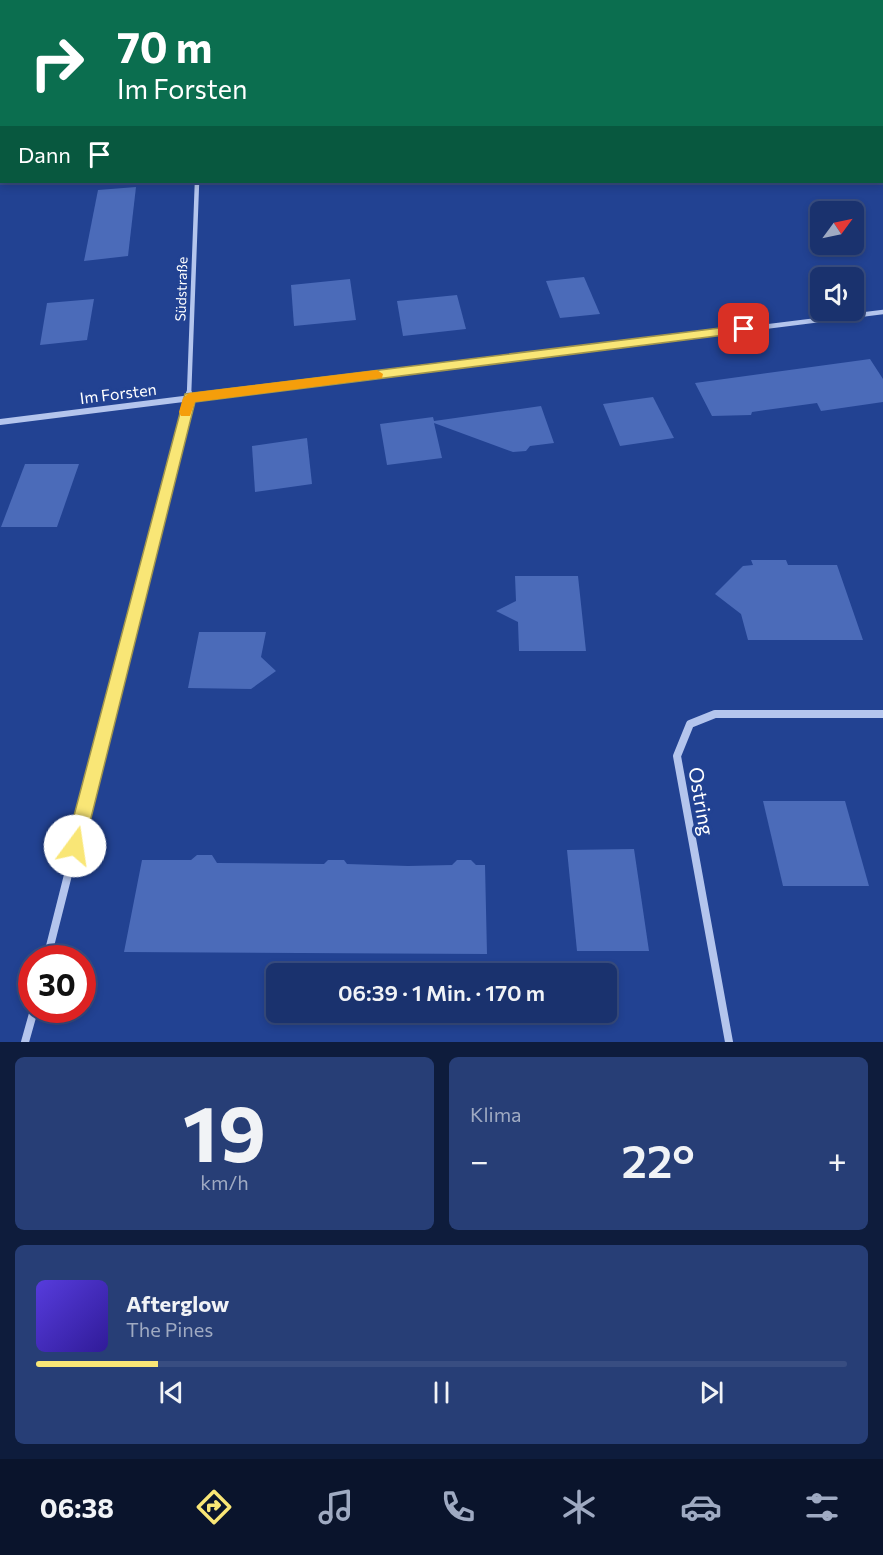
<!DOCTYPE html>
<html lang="de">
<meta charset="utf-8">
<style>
:root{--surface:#1a326e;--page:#273e76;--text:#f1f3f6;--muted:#9faac2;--line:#384d81;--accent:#f9e676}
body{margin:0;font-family:Commissioner,sans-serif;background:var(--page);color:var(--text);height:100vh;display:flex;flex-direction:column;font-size:22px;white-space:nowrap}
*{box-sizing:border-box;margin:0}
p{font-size:20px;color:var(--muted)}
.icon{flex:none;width:33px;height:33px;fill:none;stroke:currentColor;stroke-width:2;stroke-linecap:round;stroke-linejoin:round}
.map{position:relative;height:1042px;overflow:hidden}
.panel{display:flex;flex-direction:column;gap:15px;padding:15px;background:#0e1c3c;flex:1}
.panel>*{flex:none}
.banner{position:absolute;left:0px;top:0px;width:884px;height:183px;box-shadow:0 3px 9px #0003,0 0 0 2px var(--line);background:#0b6e4f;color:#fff;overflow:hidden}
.needle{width:39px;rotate:57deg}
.controls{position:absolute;left:810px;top:201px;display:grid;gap:12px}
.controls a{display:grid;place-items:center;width:54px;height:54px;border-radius:9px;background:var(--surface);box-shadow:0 3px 9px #0003,0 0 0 2px var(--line);font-size:30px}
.speed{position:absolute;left:18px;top:945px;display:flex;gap:12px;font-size:30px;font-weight:700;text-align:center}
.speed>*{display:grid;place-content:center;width:78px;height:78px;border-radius:50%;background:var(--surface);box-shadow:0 3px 9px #0003,0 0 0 2px var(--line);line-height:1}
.speed .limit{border:9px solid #d22;background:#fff;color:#111}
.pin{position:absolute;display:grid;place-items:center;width:51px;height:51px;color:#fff;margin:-26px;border-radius:12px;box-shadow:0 3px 9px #0006}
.me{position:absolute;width:66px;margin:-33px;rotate:14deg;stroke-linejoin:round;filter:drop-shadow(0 0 4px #0008)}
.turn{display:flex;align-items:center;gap:21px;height:126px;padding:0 18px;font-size:27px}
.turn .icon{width:78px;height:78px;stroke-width:2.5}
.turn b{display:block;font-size:42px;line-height:51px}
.then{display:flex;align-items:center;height:57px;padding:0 18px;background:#0003;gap:12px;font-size:22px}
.big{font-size:45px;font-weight:600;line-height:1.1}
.panel .widget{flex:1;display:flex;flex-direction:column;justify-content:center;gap:9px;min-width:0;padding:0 21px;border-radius:9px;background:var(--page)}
.panel .dial{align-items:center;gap:0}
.dial b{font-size:78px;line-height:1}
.song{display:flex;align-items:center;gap:18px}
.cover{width:72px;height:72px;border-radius:9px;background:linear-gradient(135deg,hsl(250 70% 55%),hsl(250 70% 35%))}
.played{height:6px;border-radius:3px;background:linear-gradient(90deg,var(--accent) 15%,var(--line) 15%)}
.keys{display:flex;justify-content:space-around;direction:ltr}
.heat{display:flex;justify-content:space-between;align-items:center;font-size:33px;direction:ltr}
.panel .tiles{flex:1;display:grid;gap:15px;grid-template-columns:1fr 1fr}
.widget:last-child{grid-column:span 2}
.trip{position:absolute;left:266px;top:963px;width:351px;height:60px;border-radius:9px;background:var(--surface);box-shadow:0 3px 9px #0003,0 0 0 2px var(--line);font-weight:600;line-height:60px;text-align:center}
.dock{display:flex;height:96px;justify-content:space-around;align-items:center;background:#0a142c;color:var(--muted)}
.dock .icon{width:42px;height:42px}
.dock .active{color:var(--accent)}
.dock b{font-size:27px;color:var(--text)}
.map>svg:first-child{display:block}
.building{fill:#4b6bb9}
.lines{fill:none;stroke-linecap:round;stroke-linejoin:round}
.street-far3{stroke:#b4c5ed;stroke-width:4}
.street-far2{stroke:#b4c5ed;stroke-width:4.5}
.street-far1{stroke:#b4c5ed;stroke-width:6}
.street{stroke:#b4c5ed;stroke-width:8}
.secondary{fill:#e0e7fa;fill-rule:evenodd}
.rail-casing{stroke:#fff;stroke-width:4.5}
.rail{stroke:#224292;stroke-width:3;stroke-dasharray:8;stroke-linecap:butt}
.route{fill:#f9e676;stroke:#a2964d;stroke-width:1.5}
.slow{fill:#f59e0b}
.labels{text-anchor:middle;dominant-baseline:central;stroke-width:6;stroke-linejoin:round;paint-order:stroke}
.far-street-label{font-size:14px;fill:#fff;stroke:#224292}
.street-label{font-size:16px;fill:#fff;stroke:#224292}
.near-street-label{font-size:20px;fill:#fff;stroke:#224292}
</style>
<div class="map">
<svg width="883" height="1042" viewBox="0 0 883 1042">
<rect width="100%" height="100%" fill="#224292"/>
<g class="building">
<polygon points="136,187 128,256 84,261 98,190"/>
<polygon points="584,277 600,314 560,318 546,281"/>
<polygon points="350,279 356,320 294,326 291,285"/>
<polygon points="457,295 466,329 403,336 397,301"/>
<polygon points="94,299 87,340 40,345 47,303"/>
<polygon points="870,359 883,379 883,402 821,411 817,403 752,412 751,415 712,416 695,383"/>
<polygon points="653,397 674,438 620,446 603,404"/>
<polygon points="541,406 554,443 530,446 526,451 513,452 434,423 442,458 387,465 380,424 433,417 434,421"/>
<polygon points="307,438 312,484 255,492 252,446"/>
<polygon points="25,464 79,464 57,527 1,527"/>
<polygon points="751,560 786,560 788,565 837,565 863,640 748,640 741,614 715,594 743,566 753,565"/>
<polygon points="515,576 578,576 586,651 519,651 518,622 496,611 516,601"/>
<polygon points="199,632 266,632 261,657 276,671 251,689 188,688"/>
<polygon points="763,801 845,801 869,886 783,886"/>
<polygon points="634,849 649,951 577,951 567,850"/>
<polygon points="197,855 212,855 217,863 324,864 328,860 344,860 347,864 408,866 452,865 457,860 471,860 476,865 485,865 487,954 124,952 142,860 191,860"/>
</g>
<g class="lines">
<polyline class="street-far3" points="292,0 296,0"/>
<g class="street-far2">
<polyline points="189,395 197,182"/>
<polyline points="219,395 883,312"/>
</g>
<g class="street-far1">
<polyline points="0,422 231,393"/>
<polyline points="118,679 189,393"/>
</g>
<g class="street">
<polyline points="47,958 118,677"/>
<polyline points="25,1042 34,1010"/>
<polyline points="729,1042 677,756 690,724 715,714 883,714"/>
</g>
<g class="secondary">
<polygon points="235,0 234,2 222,2"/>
<polygon points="0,47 2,47 0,52"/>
</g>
<g class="rail-casing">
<polyline id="rail" points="64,2 72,0"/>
</g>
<use href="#rail" class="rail"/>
</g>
<polygon class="route" points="744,325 750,329 748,332 195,402 84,846 81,853 75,855 69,853 66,846 185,394"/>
<polygon class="slow" points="377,370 383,374 382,378 195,402 190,416 181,416 179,412 183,398 189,393"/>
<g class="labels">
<g class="far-street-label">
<text transform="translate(181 289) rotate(-88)">Südstraße</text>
</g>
<g class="street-label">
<text transform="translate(118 393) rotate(-7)">Im Forsten</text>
</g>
<g class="near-street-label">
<text transform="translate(702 801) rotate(80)">Ostring</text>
</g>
</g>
</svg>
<div class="controls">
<a><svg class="needle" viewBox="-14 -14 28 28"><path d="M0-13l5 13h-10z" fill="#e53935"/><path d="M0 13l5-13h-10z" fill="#9faac2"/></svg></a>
<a><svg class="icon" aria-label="sound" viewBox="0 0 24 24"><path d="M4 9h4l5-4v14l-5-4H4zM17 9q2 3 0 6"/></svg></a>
</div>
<div class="speed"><div class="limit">30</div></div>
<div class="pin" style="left:744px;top:329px;background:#d93025"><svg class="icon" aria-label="arrive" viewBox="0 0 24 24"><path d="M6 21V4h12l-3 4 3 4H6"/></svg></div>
<svg class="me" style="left:75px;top:846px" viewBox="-20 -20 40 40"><circle r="19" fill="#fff"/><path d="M0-13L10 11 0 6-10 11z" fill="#f9e676"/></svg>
<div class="trip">06:39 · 1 Min. · 170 m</div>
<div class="banner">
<div class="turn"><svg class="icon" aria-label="right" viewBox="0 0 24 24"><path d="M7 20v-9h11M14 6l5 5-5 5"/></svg><div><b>70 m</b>Im Forsten</div></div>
<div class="then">Dann<svg class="icon" aria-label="arrive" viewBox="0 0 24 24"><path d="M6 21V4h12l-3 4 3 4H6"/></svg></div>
</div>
</div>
<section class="panel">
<div class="tiles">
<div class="widget dial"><b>19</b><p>km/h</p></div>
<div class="widget"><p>Klima</p>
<div class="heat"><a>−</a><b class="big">22°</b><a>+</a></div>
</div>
<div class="widget">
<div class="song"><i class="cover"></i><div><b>Afterglow</b><p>The Pines</p></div></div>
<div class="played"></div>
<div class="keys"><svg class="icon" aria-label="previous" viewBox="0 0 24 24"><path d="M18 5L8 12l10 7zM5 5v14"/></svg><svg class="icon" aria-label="pause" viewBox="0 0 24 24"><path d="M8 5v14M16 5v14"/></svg><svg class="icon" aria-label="next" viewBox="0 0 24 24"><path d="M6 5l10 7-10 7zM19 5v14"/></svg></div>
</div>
</div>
</section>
<nav class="dock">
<b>06:38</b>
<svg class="icon active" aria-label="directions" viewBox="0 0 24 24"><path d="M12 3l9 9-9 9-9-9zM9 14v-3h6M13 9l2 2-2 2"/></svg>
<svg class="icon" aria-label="music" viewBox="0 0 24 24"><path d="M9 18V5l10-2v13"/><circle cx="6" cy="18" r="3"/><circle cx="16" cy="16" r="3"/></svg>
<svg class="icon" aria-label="phone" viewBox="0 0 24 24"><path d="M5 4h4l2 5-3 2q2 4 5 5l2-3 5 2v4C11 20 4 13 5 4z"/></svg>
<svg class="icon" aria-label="climate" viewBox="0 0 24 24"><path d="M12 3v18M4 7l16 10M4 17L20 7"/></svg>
<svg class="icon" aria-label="car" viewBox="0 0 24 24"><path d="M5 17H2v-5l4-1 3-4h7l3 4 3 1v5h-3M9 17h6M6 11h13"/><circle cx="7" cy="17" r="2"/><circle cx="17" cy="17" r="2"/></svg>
<svg class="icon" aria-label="filters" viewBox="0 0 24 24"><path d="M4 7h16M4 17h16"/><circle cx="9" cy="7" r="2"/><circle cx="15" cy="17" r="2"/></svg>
</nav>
